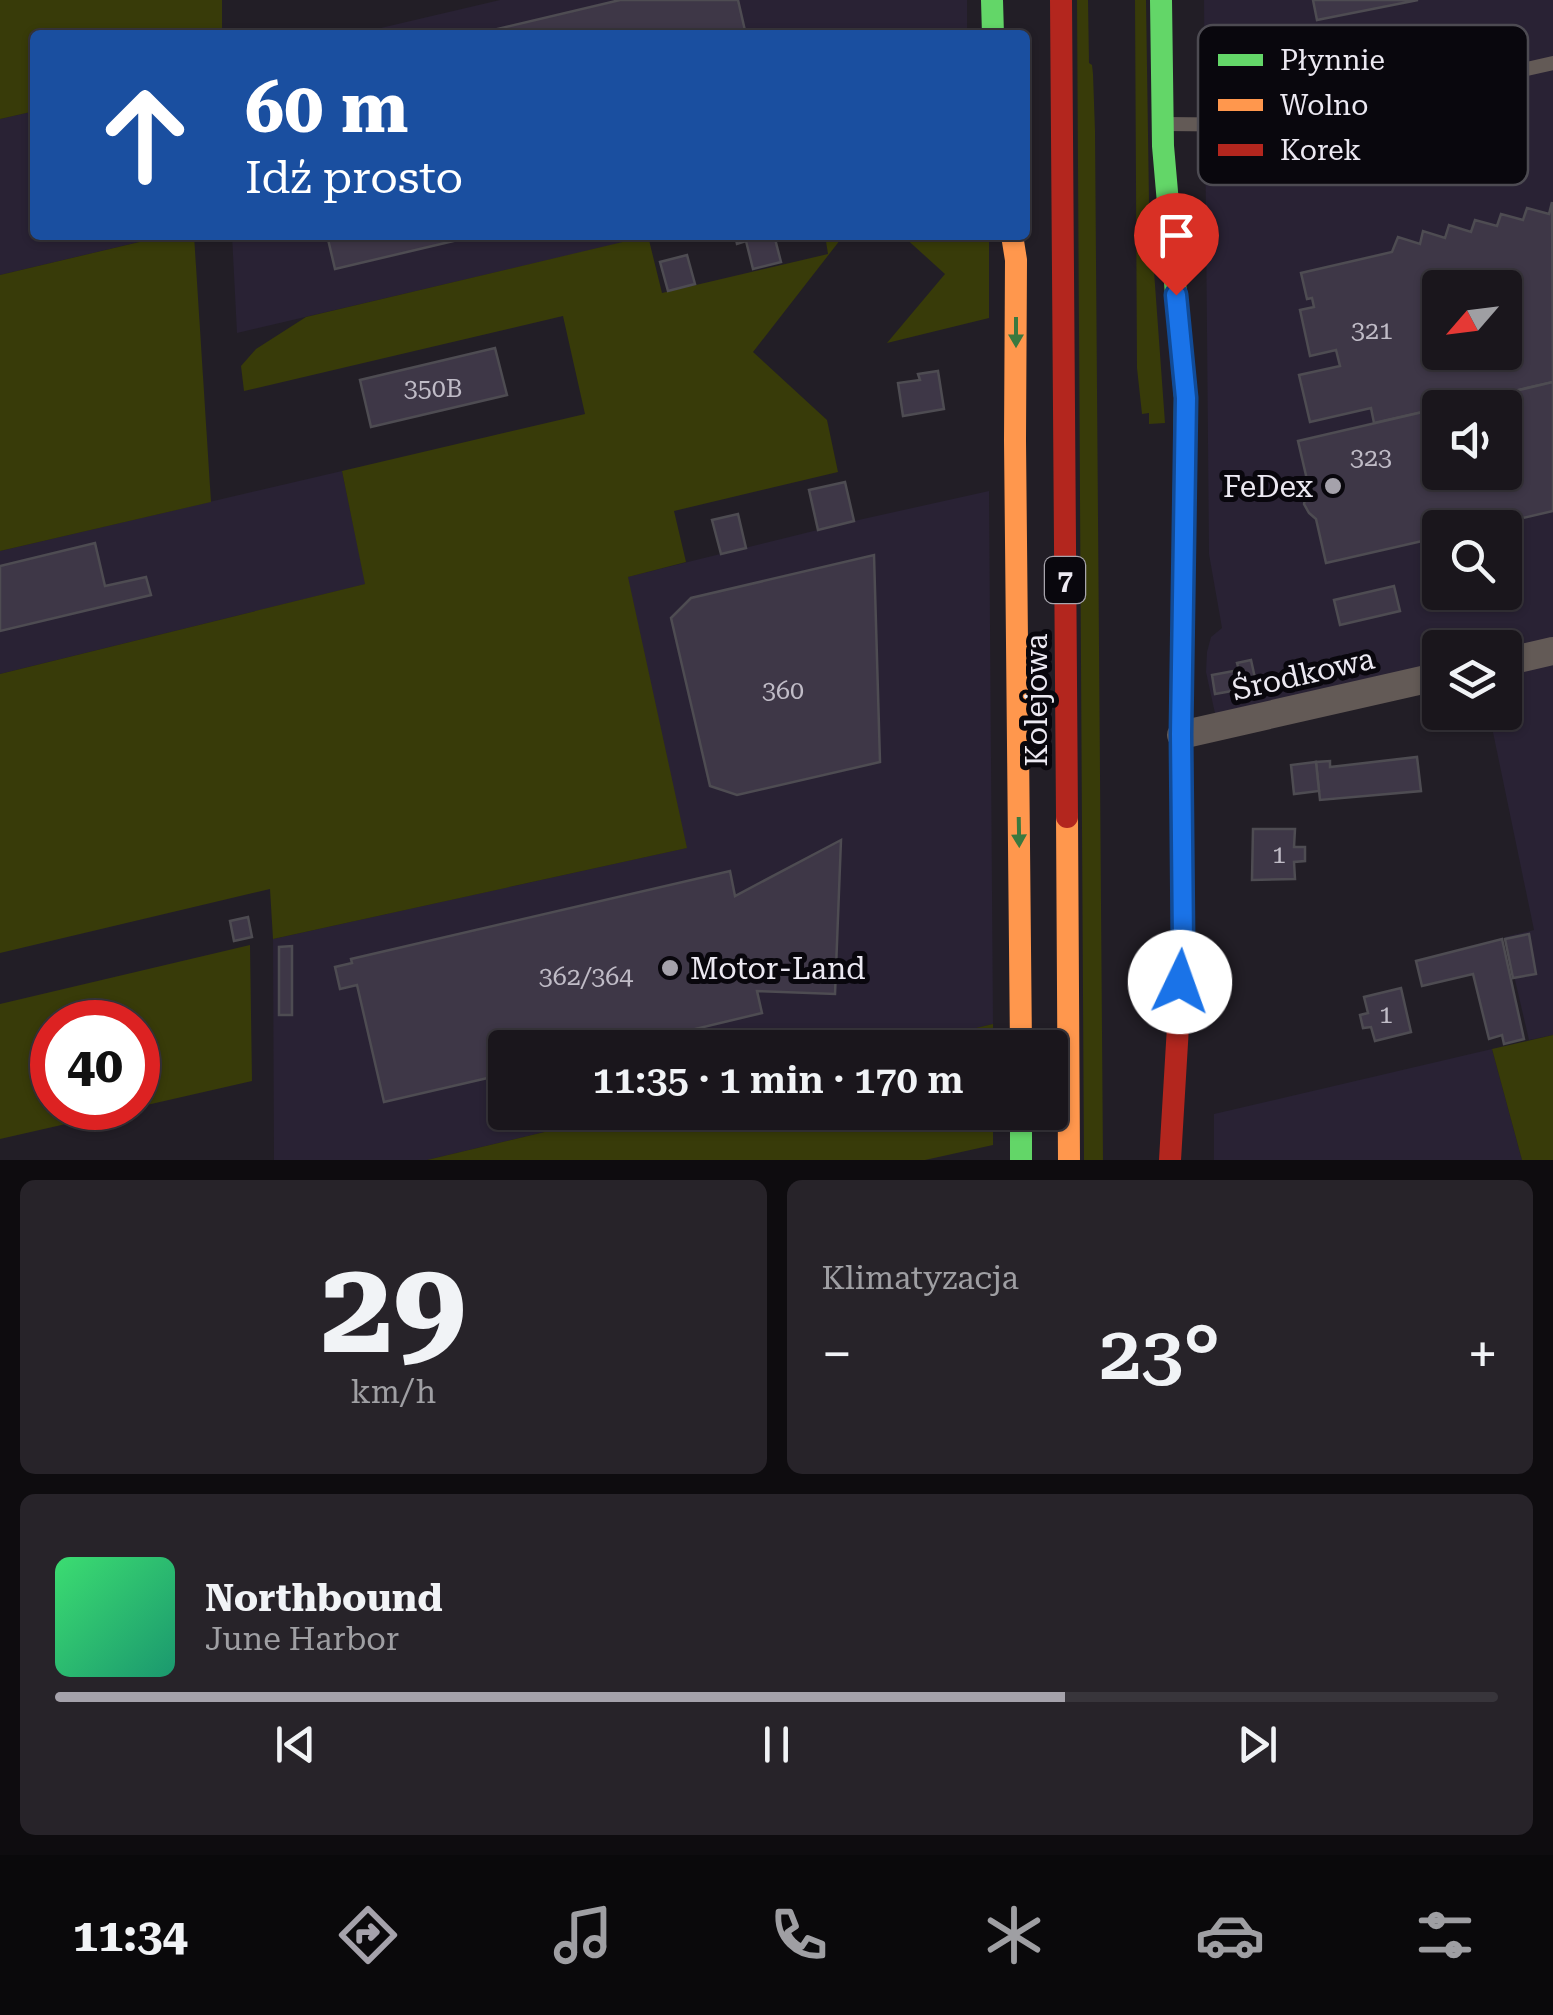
<!DOCTYPE html>
<html lang="pl">
<meta charset="utf-8">
<style>
:root{--surface:#1a161c;--page:#272329;--text:#f1f3f6;--muted:#9f9fa3;--line:#38353b;--accent:#a5a2ab}
body{margin:0;font-family:"Roboto Serif",serif;background:var(--page);color:var(--text);height:100vh;display:flex;flex-direction:column;font-size:38px;white-space:nowrap}
*{box-sizing:border-box;margin:0}
p{font-size:32px;color:var(--muted)}
.icon{flex:none;width:55px;height:55px;fill:none;stroke:currentColor;stroke-width:2;stroke-linecap:round;stroke-linejoin:round}
.map{position:relative;height:1160px;overflow:hidden}
.details{display:flex;flex-direction:column;gap:20px;padding:20px;background:#0e0c0f;flex:1}
.details>*{flex:none}
.guide{position:absolute;left:30px;top:30px;width:1000px;height:210px;border-radius:10px;box-shadow:0 2px 8px #0004,0 0 0 2px var(--line);background:#1a4fa0;color:#fff;overflow:hidden}
.needle{width:65px;rotate:242deg}
.tools{position:absolute;left:1422px;top:270px;display:grid;gap:20px}
.tools a{display:grid;place-items:center;width:100px;height:100px;border-radius:10px;background:var(--surface);box-shadow:0 2px 8px #0004,0 0 0 2px var(--line);font-size:50px}
.speed{position:absolute;left:30px;top:1000px;display:flex;gap:20px;font-size:50px;font-weight:700;text-align:center}
.speed>*{display:grid;place-content:center;width:130px;height:130px;border-radius:50%;background:var(--surface);box-shadow:0 2px 8px #0004,0 0 0 2px var(--line);line-height:1}
.speed .limit{border:15px solid #d22;background:#fff;color:#111}
.pin{position:absolute;display:grid;place-items:center;width:85px;height:85px;color:#fff;margin:-102px -42px;border-radius:50% 50% 50% 0;rotate:-45deg;box-shadow:0 0 10px #0007}
.pin .icon{rotate:45deg}
.me{position:absolute;width:110px;margin:-55px;rotate:3deg;stroke-linejoin:round;filter:drop-shadow(0 0 8px #0008)}
.turn{display:flex;align-items:center;gap:35px;height:210px;padding:0 50px;font-size:45px}
.turn .icon{width:130px;height:130px;stroke-width:2.5}
.turn b{display:block;font-size:70px;line-height:85px}
.big{font-size:75px;font-weight:600;line-height:1.1}
.details .card{flex:1;display:flex;flex-direction:column;justify-content:center;gap:15px;min-width:0;padding:0 35px;border-radius:15px;background:var(--page)}
.details .dial{align-items:center;gap:0}
.dial b{font-size:130px;line-height:1}
.song{display:flex;align-items:center;gap:30px}
.cover{width:120px;height:120px;border-radius:15px;background:linear-gradient(135deg,hsl(140 70% 55%),hsl(160 70% 35%))}
.played{height:10px;border-radius:5px;background:linear-gradient(90deg,var(--accent) 70%,var(--line) 70%)}
.keys{display:flex;justify-content:space-around;direction:ltr}
.heat{display:flex;justify-content:space-between;align-items:center;font-size:55px;direction:ltr}
.details .tiles{flex:1;display:grid;gap:20px;grid-template-columns:1fr 1fr}
.card:last-child{grid-column:span 2}
.trip{position:absolute;left:488px;top:1030px;width:580px;height:100px;border-radius:10px;background:var(--surface);box-shadow:0 2px 8px #0004,0 0 0 2px var(--line);font-weight:600;line-height:100px;text-align:center}
.dock{display:flex;height:160px;justify-content:space-around;align-items:center;background:#0a090b;color:var(--muted)}
.dock .icon{width:70px;height:70px}
.dock .current{color:var(--accent)}
.dock b{font-size:45px;color:var(--text)}
.map>svg:first-child{display:block}
.built{fill:#292234;fill-rule:evenodd}
.green{fill:#383b09}
.building{fill:#3e3747;stroke:#4e4c52;stroke-width:2.5;fill-rule:evenodd}
.lines{fill:none;stroke-linecap:round;stroke-linejoin:round}
.lane{stroke:#635a56;stroke-width:14}
.street{stroke:#635a56;stroke-width:28}
.fast{stroke:#63d668;stroke-width:22}
.slow{stroke:#ff974d;stroke-width:22}
.jam{stroke:#b3261e;stroke-width:22}
.oneway{fill:#3a793f}
.route-casing{stroke:#114b97;stroke-width:25}
.route{stroke:#1a73e8;stroke-width:18}
.poi-dot{fill:#a5a2ab;stroke:#09070d;stroke-width:4}
.labels{text-anchor:middle;dominant-baseline:central;stroke-width:10;stroke-linejoin:round;paint-order:stroke}
.number-label{font-size:25px;fill:#c0bcc7}
.shield{fill:#09070d;stroke:#a8a5ad;stroke-width:2.5}
.shield-label{font-size:28px;font-weight:bold;fill:#ece9f2}
.poi-label{font-size:30px;fill:#ece9f2;stroke:#09070d;text-anchor:end}
.street-label{font-size:30px;fill:#ece9f2;stroke:#09070d}
.key{fill:#09070d;stroke:#4d4b52;stroke-width:2.5}
.key-label{font-size:28px;fill:#ece9f2}
</style>
<div class="map">
<svg width="1553" height="1160" viewBox="0 0 1553 1160">
<rect width="100%" height="100%" fill="#221e26"/>
<g class="built">
<polygon points="500,0 967,0 967,35 351,35"/>
<path d="M1204 0H1553V639L1505 650V648H1440V665L1216 718 1206 672 1207 652 1211 637 1222 628 1209 554ZM1440 288H1505V352H1440ZM1440 408H1505V472H1440ZM1440 528H1505V592H1440Z"/>
<polygon points="35,111 35,235 169,235 0,275 0,119"/>
<polygon points="232,235 655,235 237,333"/>
<polygon points="342,471 366,584 0,674 0,551"/>
<polygon points="989,491 993,1024 895,1048 505,1048 505,1112 624,1113 427,1160 274,1160 273,939 686,848 627,577 854,521"/>
<polygon points="1553,662 1553,1035 1529,1040 1505,937 1534,930 1489,713 1505,712 1505,672"/>
<polygon points="1492,1049 1522,1160 1214,1160 1214,1114"/>
</g>
<g class="green">
<polygon points="0,0 222,0 222,35 35,35 35,111 0,119"/>
<polygon points="1077,0 1088,0 1089,63 1092,65 1093,74 1095,131 1103,1160 1084,1160"/>
<polygon points="1135,0 1146,0 1149,202 1165,423 1149,424 1149,413 1142,414 1137,368"/>
<polygon points="169,235 194,235 211,502 0,551 0,275"/>
<polygon points="825,235 844,235 753,352 827,420 838,472 674,511 686,562 628,577 687,848 273,939 270,889 0,953 0,674 365,584 342,471 585,414 563,316 244,391 241,366 256,349 306,317 648,236 662,293 828,254"/>
<polygon points="902,235 989,235 989,318 887,343 945,274"/>
<polygon points="250,945 252,1081 138,1107 138,1022 52,1022 52,1108 136,1108 0,1139 0,1004"/>
<polygon points="993,1024 993,1047 895,1047"/>
<polygon points="1553,1035 1553,1160 1522,1160 1492,1049"/>
<polygon points="624,1113 993,1113 993,1145 925,1160 427,1160"/>
</g>
<g class="building">
<polygon points="620,0 738,0 746,35 472,35"/>
<polygon points="1313,0 1418,0 1317,20"/>
<path d="M1552 202 1553 382 1374 423 1371 408 1310 422 1299 375 1340 366 1336 350 1310 356 1300 310 1314 307 1312 298 1307 299 1301 273 1392 252 1398 237 1420 244 1423 231 1445 238 1449 225 1471 232 1475 220 1497 226 1501 214 1523 220 1527 208 1549 214ZM1440 288H1505V352H1440Z"/>
<polygon points="327,235 479,235 335,269"/>
<polygon points="735,235 774,235 781,262 753,269 746,241 737,244"/>
<polygon points="687,255 695,284 668,291 660,262"/>
<polygon points="495,348 507,395 371,427 360,380"/>
<polygon points="938,371 944,409 903,416 898,383 920,380 918,374"/>
<polygon points="1553,382 1553,511 1480,528 1440,528 1440,537 1326,563 1316,519 1309,513 1304,504 1308,484 1298,441 1440,408 1440,472 1505,472 1505,408 1443,408"/>
<polygon points="845,482 854,521 818,530 809,490"/>
<polygon points="738,514 746,548 721,554 712,520"/>
<polygon points="95,543 105,586 146,577 151,595 0,631 0,566"/>
<polygon points="874,555 880,762 737,795 710,786 671,618 691,598"/>
<polygon points="1394,586 1400,611 1340,625 1334,600"/>
<polygon points="1251,660 1259,696 1234,701 1232,691 1215,694 1212,675 1239,670 1237,663"/>
<polygon points="1417,757 1421,791 1320,800 1316,762 1330,761 1330,767"/>
<polygon points="1316,762 1319,791 1294,794 1291,765"/>
<polygon points="1253,829 1295,829 1294,847 1305,847 1305,861 1294,862 1295,879 1252,880"/>
<polygon points="841,840 835,994 757,991 762,1013 616,1048 505,1048 505,1074 384,1102 357,985 340,989 335,967 352,963 351,959 730,871 735,896"/>
<polygon points="248,917 252,937 234,941 230,921"/>
<polygon points="1529,934 1536,974 1513,978 1505,939"/>
<polygon points="1502,939 1524,1039 1504,1044 1502,1035 1489,1039 1473,974 1422,986 1416,961"/>
<polygon points="292,946 292,1015 279,1015 279,947"/>
<polygon points="1401,988 1411,1032 1375,1041 1371,1027 1363,1028 1360,1015 1368,1013 1364,997"/>
</g>
<g class="lines">
<polyline class="lane" points="1164,124 1271,125 1331,114 1553,63"/>
<g class="street">
<polyline points="1505,662 1553,651"/>
<polyline points="1181,735 1440,676"/>
</g>
<g class="fast">
<polyline points="992,0 993,35"/>
<polyline points="1161,0 1163,146 1185,397 1181,732"/>
<polyline points="1021,1112 1021,1160"/>
</g>
<g class="slow">
<polyline points="1012,235 1016,260 1015,440 1021,1048"/>
<polyline points="1067,817 1069,1160"/>
</g>
<g class="jam">
<polyline points="1061,0 1067,817"/>
<polyline points="1170,1160 1183,943 1181,732"/>
</g>
</g>
<defs><path id="oneway-solid" d="M-6-.8H1V-3.2L6.5 0L1 3.2V.8H-6Z" transform="scale(2.5)"/></defs>
<g class="oneway">
<use href="#oneway-solid" transform="translate(1016 332) rotate(90)"/>
<use href="#oneway-solid" transform="translate(1019 832) rotate(89)"/>
</g>
<g class="lines">
<g class="route-casing">
<polyline id="route" points="1176,295 1186,398 1181,734 1183,943 1180,982"/>
</g>
<use href="#route" class="route"/>
</g>
<g class="poi-dot">
<circle cx="1333" cy="486" r="10"/>
<circle cx="670" cy="968" r="10"/>
</g>
<g class="labels">
<g class="number-label">
<text x="1372" y="330">321</text>
<text x="433" y="388">350B</text>
<text x="1371" y="457">323</text>
<text x="783" y="690">360</text>
<text x="1279" y="854">1</text>
<text x="586" y="976">362/364</text>
<text x="1386" y="1014">1</text>
</g>
<rect class="shield" x="1045" y="557" width="40" height="46" rx="8"/>
<g class="shield-label">
<text x="1065" y="580">7</text>
</g>
<g class="poi-label">
<text x="1313" y="486">FeDex</text>
<text x="690" y="968" text-anchor="start">Motor-Land</text>
</g>
<g class="street-label">
<text transform="translate(1303 674) rotate(-13)">Środkowa</text>
<text transform="translate(1036 700) rotate(-90)">Kolejowa</text>
</g>
</g>
<rect x="1198" y="25" width="330" height="160" rx="15" class="key"/>
<rect x="1218" y="54" width="45" height="12" fill="#63d668"/>
<rect x="1218" y="99" width="45" height="12" fill="#ff974d"/>
<rect x="1218" y="144" width="45" height="12" fill="#b3261e"/>
<g class="key-label">
<text x="1280" y="70">Płynnie</text>
<text x="1280" y="115">Wolno</text>
<text x="1280" y="160">Korek</text>
</g>
</svg>
<div class="tools">
<a><svg class="needle" viewBox="-14 -14 28 28"><path d="M0-13l5 13h-10z" fill="#e53935"/><path d="M0 13l5-13h-10z" fill="#9f9fa3"/></svg></a>
<a><svg class="icon" aria-label="sound" viewBox="0 0 24 24"><path d="M4 9h4l5-4v14l-5-4H4zM17 9q2 3 0 6"/></svg></a>
<a><svg class="icon" aria-label="search" viewBox="0 0 24 24"><circle cx="10" cy="10" r="6"/><path d="M15 15l6 6"/></svg></a>
<a><svg class="icon" aria-label="layers" viewBox="0 0 24 24"><path d="M12 4l9 5-9 5-9-5zM3 14l9 5 9-5"/></svg></a>
</div>
<div class="speed"><div class="limit">40</div></div>
<div class="pin" style="left:1176px;top:295px;background:#d93025"><svg class="icon" aria-label="arrive" viewBox="0 0 24 24"><path d="M6 21V4h12l-3 4 3 4H6"/></svg></div>
<svg class="me" style="left:1180px;top:982px" viewBox="-20 -20 40 40"><circle r="19" fill="#fff"/><path d="M0-13L10 11 0 6-10 11z" fill="#1a73e8"/></svg>
<div class="trip">11:35 · 1 min · 170 m</div>
<div class="guide">
<div class="turn"><svg class="icon" aria-label="ahead" viewBox="0 0 24 24"><path d="M12 20V5M6 11l6-6 6 6"/></svg><div><b>60 m</b>Idź prosto</div></div>
</div>
</div>
<section class="details">
<div class="tiles">
<div class="card dial"><b>29</b><p>km/h</p></div>
<div class="card"><p>Klimatyzacja</p>
<div class="heat"><a>−</a><b class="big">23°</b><a>+</a></div>
</div>
<div class="card">
<div class="song"><i class="cover"></i><div><b>Northbound</b><p>June Harbor</p></div></div>
<div class="played"></div>
<div class="keys"><svg class="icon" aria-label="previous" viewBox="0 0 24 24"><path d="M18 5L8 12l10 7zM5 5v14"/></svg><svg class="icon" aria-label="pause" viewBox="0 0 24 24"><path d="M8 5v14M16 5v14"/></svg><svg class="icon" aria-label="next" viewBox="0 0 24 24"><path d="M6 5l10 7-10 7zM19 5v14"/></svg></div>
</div>
</div>
</section>
<nav class="dock">
<b>11:34</b>
<svg class="icon current" aria-label="directions" viewBox="0 0 24 24"><path d="M12 3l9 9-9 9-9-9zM9 14v-3h6M13 9l2 2-2 2"/></svg>
<svg class="icon" aria-label="music" viewBox="0 0 24 24"><path d="M9 18V5l10-2v13"/><circle cx="6" cy="18" r="3"/><circle cx="16" cy="16" r="3"/></svg>
<svg class="icon" aria-label="phone" viewBox="0 0 24 24"><path d="M5 4h4l2 5-3 2q2 4 5 5l2-3 5 2v4C11 20 4 13 5 4z"/></svg>
<svg class="icon" aria-label="climate" viewBox="0 0 24 24"><path d="M12 3v18M4 7l16 10M4 17L20 7"/></svg>
<svg class="icon" aria-label="car" viewBox="0 0 24 24"><path d="M5 17H2v-5l4-1 3-4h7l3 4 3 1v5h-3M9 17h6M6 11h13"/><circle cx="7" cy="17" r="2"/><circle cx="17" cy="17" r="2"/></svg>
<svg class="icon" aria-label="filters" viewBox="0 0 24 24"><path d="M4 7h16M4 17h16"/><circle cx="9" cy="7" r="2"/><circle cx="15" cy="17" r="2"/></svg>
</nav>
